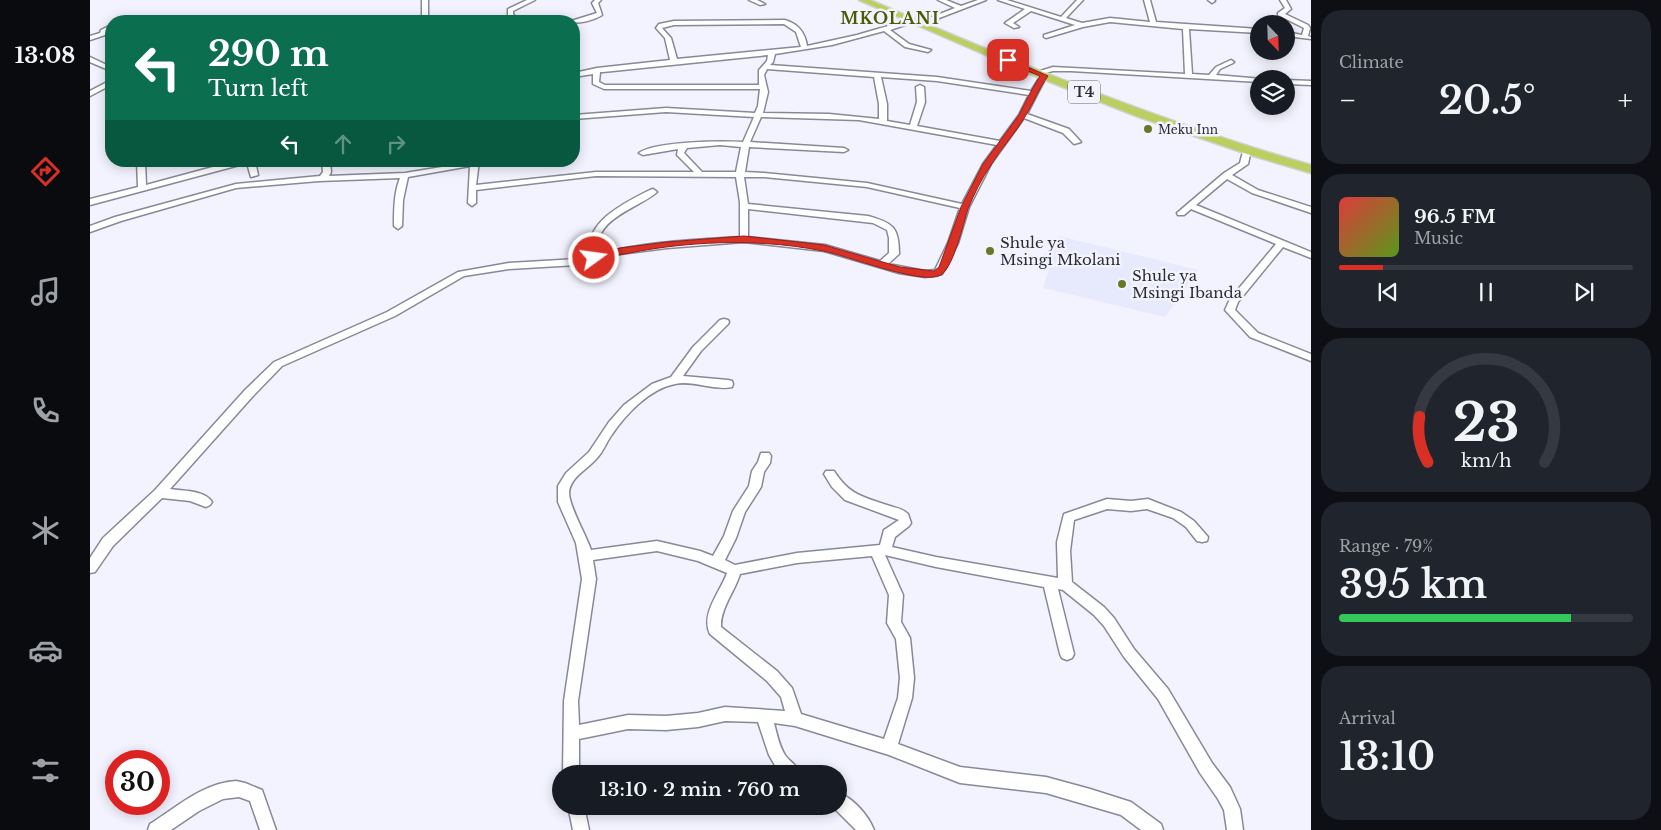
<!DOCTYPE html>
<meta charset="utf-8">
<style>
:root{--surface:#171b24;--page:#20242c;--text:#f1f3f6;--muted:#9ea1a6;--line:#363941;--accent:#d93025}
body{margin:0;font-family:"Libre Baskerville",serif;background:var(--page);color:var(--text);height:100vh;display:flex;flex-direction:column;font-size:19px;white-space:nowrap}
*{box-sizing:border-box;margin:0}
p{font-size:16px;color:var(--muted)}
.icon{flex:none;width:28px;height:28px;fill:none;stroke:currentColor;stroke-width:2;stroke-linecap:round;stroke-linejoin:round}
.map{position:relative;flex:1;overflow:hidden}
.details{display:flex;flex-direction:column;gap:10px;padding:10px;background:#0d0f14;width:350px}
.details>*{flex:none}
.hud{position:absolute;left:15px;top:15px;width:475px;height:152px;border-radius:20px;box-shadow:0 2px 12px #0003;background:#0b6e4f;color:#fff;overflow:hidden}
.needle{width:32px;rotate:157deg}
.tools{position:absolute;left:1160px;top:15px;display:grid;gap:10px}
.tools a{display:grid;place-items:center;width:45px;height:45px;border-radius:50%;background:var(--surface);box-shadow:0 2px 12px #0003;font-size:25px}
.speed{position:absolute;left:15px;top:750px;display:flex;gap:10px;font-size:25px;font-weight:700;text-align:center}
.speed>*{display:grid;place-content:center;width:65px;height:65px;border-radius:50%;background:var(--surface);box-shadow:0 2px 12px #0003;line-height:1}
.speed .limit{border:8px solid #d22;background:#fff;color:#111}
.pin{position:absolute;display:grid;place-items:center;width:42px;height:42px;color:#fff;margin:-21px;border-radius:10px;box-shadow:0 2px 8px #0006}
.me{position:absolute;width:55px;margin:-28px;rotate:76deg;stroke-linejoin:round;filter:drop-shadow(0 0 4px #0008)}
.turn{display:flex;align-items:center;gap:18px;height:105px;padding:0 20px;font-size:22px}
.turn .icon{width:65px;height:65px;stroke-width:2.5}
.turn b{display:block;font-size:35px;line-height:42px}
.lanes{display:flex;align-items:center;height:48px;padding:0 20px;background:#0003;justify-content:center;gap:25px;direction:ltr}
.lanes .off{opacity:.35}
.big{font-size:38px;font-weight:600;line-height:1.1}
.details .tile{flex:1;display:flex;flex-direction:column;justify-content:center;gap:8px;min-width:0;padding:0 18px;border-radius:20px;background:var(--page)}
.details .dial{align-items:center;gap:0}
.dial svg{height:130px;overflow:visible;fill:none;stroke:var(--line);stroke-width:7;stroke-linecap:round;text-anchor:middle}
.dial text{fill:var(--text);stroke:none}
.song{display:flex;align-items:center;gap:15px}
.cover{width:60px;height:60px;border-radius:8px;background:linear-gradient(135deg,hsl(0 70% 55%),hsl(90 70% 35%))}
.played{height:5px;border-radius:2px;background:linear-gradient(90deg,var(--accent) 15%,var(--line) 15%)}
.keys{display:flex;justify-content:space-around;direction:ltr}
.heat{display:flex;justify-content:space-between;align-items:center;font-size:28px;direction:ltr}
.charge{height:8px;border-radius:4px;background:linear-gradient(90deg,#34c759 79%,var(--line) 0)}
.trip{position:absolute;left:462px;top:765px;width:295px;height:50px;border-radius:25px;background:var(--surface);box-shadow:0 2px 12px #0003;font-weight:600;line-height:50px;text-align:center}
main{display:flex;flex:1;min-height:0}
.menu{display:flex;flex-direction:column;width:90px;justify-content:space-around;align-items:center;background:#090b0e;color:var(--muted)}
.menu .icon{width:35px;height:35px}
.menu .selected{color:var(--accent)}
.menu b{font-size:22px;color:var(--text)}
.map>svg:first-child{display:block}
.built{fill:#e7e9fc}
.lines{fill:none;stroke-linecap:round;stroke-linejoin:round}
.minor-casing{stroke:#878998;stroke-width:3}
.highway-casing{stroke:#d1d1d2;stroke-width:3}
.minor{fill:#fff;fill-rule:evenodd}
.highway{fill:#bacf5f;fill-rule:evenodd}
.route{fill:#d93025;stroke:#8d1f18}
.poi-dot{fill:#697724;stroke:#f2f3fe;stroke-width:2}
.labels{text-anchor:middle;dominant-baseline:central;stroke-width:5;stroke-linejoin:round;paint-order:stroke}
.far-poi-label{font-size:12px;fill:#2c2d33;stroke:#f2f3fe;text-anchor:start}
.shield{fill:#f2f3fe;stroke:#676870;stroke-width:1}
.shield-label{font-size:14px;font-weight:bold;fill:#2c2d33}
.poi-label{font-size:15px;fill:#2c2d33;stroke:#f2f3fe;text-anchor:start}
.far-district-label{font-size:16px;font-weight:bold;letter-spacing:1px;fill:#4d5904;stroke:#f2f3fe}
</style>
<main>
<nav class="menu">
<b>13:08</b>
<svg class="icon selected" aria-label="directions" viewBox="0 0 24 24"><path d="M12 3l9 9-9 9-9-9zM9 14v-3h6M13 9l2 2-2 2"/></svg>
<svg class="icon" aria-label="music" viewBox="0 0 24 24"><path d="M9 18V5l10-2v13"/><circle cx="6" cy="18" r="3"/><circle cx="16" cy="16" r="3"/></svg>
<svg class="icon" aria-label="phone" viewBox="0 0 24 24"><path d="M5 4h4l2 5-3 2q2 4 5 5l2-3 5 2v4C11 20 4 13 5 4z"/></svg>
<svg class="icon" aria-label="climate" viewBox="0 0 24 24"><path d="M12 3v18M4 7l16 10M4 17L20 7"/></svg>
<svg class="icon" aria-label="car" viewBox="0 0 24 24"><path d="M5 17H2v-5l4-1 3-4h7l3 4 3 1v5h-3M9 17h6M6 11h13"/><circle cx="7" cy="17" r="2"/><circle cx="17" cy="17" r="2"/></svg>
<svg class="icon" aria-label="filters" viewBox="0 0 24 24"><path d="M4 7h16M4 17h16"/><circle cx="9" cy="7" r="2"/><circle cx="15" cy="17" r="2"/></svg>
</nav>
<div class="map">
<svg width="1221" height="830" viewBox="0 0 1221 830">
<rect width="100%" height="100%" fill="#f2f3fe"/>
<polygon class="built" points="969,236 1108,270 1075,317 953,288 961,263 952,260 954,253 963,253"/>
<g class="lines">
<g class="minor-casing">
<g id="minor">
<rect x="332" y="0" width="6" height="21"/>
<polygon points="437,0 445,0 423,11 423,14 430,21 424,21 418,16 418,9"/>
<path d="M505 0H511L508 3 512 15C504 20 488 25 481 21L507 13 502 3Z"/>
<polygon points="659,0 667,0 675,4 670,5"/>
<polygon points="848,0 856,0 871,6 888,0 896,0 831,25 827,25 827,23 865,8"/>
<path d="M908 0H917L971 17 987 0H993L976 18 992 23 1020 18 1060 22 1054 0H1060L1066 22 1169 29V33L1099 29 1102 74 1119 75 1126 67 1141 60 1144 62 1143 63 1130 69 1126 75 1172 79H1169V82L981 71H963L955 73 957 75 937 114 979 129 991 142 984 144 973 133 934 118 901 164 879 207 868 243 852 274 835 277 809 273 734 251 654 242 577 248 530 254 487 265 419 269 374 276 305 316 192 366 163 396 80 489C92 491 115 490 122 502L120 505 116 507 100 501 72 498 23 546 5 572 0 573V558L13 538 65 490 155 390 184 362 297 312 368 272 419 263 487 259 499 256C494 222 534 203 560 190L563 189 567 192C548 209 502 218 508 254 554 242 602 240 650 237V202L646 177 506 176 386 190V203L382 206 378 203 380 166 318 177 313 200 312 226 308 229 304 226C304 210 304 193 310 178L229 181 146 188 31 221 0 232V226L25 217 146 184 230 176 233 172 232 161H240L241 172 239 176 315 173 389 161 386 185 506 172H604L587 155 588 149 553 155 549 153C566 141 630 141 653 142L664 117 576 112 484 119V115L576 108 665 113 668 106 670 89H514L503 84V74L484 77V73L507 68 580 60 575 38 566 28 569 24 584 21 695 20C708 24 715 32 717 46L767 35 822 19 825 21 824 22 800 30 819 44 841 50 838 52 815 47 794 31 742 45 685 54 683 62 680 65 847 77 941 91 951 75 947 74V72L963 67 1095 74 1093 29 1020 22 993 27 956 38 954 37V35L985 25 941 11 923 23 929 27 924 28 915 23 935 9ZM694 24 706 32 711 47 587 59 581 38 572 28 584 25ZM678 55 677 61 669 70V85H515L509 82 510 72H513ZM677 69 784 77 789 104V119L739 114 673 113 678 92 674 75ZM791 77 847 81 939 95 929 115 910 141 827 126 835 102 834 87 830 85 826 87 827 102 820 125 797 121V104ZM671 117 769 120 907 145 893 164 872 204 777 183 674 173 655 172 659 147 754 152 758 150 754 148 660 142ZM630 145 651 147 646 172H612L594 153 597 148ZM654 177H674L777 187 870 208 858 243 845 270 835 271 798 264 809 254C809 227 803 223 778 216L658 204ZM658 209 783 223 797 230 799 238V253L790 261 735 245 658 237Z"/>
<polygon points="1118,0 1124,0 1125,1 1122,3"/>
<polygon points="1190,0 1196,0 1201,9 1195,14 1218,25 1220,28 1218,36 1221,37 1221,39 1196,36 1196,32 1212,35 1214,28 1188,15 1188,13 1195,8"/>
<polygon points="39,17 41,18 41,20 30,21"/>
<polygon points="21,25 21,29 16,32 15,35 0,40 0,36 10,33 11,30"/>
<polygon points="0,57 21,67 21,71 0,62"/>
<polygon points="21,80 21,85 0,96 0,91"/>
<polygon points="1196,80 1221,81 1221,85 1196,84"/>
<polygon points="1154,148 1161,150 1158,164 1142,175 1168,190 1221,207 1221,213 1162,193 1137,179 1106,205 1221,252 1221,258 1193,247 1148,302 1145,310 1168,333 1221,354 1221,361 1160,337 1135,310 1140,299 1186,244 1101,209 1094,215 1088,215 1087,213 1134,173 1150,163"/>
<polygon points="47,161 55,161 56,185 145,161 165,161 168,175 161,177 157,163 0,205 0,199 48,187"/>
<path d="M634 319 638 320 639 322 638 324 611 351 593 376 638 380 642 381 643 384 642 387C624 391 603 380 585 384 559 389 535 415 521 436 516 443 513 452 507 458 497 470 480 477 479 493 479 506 496 535 501 550L567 541 610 551 623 556 634 536 643 511 659 486 662 471 668 462 671 453H679L681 456 680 463 674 472 671 487 655 512 646 538 635 560 645 565 707 553 790 545 794 530 809 520 755 500 742 487 734 474 736 471H744C760 496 774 497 800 506 807 508 813 509 818 514L821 523 819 526 805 537 802 547 846 557 968 578 967 542 974 514 1017 499 1041 501 1058 499 1091 512 1104 521 1118 537 1117 541 1112 542 1107 541 1096 527 1083 518 1057 509 1041 511 1017 509 984 520 980 551 982 582 1014 607 1024 618 1044 649 1078 689 1122 763 1140 787 1150 809 1153 830H1137L1134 810 1128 799 1110 773 1068 699 1034 657 1014 626 1004 615 973 590 968 589 984 654 982 658 977 660 972 658 970 654 954 587 846 567 795 555 813 595 811 622 820 638 824 678 822 698 808 744 870 767 956 777 1000 789 1041 802 1071 824 1073 830H1051L1031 815 956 793 870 783 799 755 705 726 684 723C687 734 689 746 695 755 700 762 708 766 711 774H690L679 755 668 722 635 721 608 727 576 730 538 729 489 739V774H473L474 701 492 579 486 543 468 502V486L476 473 499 452 519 422 534 405 562 384 581 377 603 347 630 320ZM567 551 608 561 637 573C631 591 610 614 620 634L677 681 691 697 695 711 635 707 608 713 576 716 538 715 489 725 488 701 506 579 503 560ZM782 556 799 595 797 623 806 639 810 678 808 698 794 739 711 714 702 688 687 671 631 627C630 609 645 591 650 574L707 563Z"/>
<path d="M146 781 155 783 172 790 186 830H170L160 801 149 797 133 799 109 811 81 830H58L60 824C87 807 113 783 146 781Z"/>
<path d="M749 793C764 799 778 815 784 830H766L743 807 749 806Z"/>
<polygon points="478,806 494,806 499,830 483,830"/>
</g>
</g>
<g class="highway-casing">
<path id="highway" d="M769 0H780C925 62 1070 122 1221 165V173L1160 155 1046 116 935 72Z"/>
</g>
<use href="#minor" class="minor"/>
<use href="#highway" class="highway"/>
</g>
<path class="route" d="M915 59H920L958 76C949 88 944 102 936 115 926 133 911 148 901 165 892 178 884 194 878 209 873 224 864 266 851 275 833 286 756 255 733 251 658 236 577 242 504 261L499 258 530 248 577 242 654 236 734 245 810 267 844 271 849 267 871 207 893 164 929 115 940 93 950 76 915 62Z"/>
<g class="poi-dot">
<circle cx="1058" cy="129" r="5"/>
<circle cx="900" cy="251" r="5"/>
<circle cx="1032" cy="284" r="5"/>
</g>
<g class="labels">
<g class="far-poi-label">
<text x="1068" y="129">Meku Inn</text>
</g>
<rect class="shield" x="978" y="80.5" width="32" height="23" rx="4"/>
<g class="shield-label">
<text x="994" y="92">T4</text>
</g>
<g class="poi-label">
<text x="910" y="242">Shule ya<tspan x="910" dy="17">Msingi Mkolani</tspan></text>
<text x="1042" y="275">Shule ya<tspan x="1042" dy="17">Msingi Ibanda</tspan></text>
</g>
<g class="far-district-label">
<text x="800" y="18">MKOLANI</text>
</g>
</g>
</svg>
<div class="tools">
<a><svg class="needle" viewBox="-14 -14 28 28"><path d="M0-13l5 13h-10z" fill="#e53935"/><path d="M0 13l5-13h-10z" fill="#9ea1a6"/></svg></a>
<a><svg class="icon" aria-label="layers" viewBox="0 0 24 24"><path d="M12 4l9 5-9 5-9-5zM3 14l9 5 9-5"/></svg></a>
</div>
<div class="speed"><div class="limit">30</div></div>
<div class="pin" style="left:918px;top:60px;background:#d93025"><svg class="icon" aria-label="arrive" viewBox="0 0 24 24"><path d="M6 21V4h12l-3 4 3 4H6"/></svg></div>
<svg class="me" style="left:504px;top:258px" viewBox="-20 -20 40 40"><circle r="17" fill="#d93025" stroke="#fff" stroke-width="3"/><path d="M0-11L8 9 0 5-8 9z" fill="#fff"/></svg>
<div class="trip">13:10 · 2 min · 760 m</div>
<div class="hud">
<div class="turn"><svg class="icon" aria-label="left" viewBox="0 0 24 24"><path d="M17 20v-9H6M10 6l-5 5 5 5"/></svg><div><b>290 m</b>Turn left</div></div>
<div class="lanes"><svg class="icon" aria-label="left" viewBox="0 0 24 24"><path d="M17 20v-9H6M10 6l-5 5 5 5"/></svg><svg class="icon off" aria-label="ahead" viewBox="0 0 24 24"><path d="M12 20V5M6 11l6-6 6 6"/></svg><svg class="icon off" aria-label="right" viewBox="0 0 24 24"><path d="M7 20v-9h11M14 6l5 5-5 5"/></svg></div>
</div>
</div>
<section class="details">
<div class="tile"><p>Climate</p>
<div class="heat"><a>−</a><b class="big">20.5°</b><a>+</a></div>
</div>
<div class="tile">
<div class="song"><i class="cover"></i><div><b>96.5 FM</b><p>Music</p></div></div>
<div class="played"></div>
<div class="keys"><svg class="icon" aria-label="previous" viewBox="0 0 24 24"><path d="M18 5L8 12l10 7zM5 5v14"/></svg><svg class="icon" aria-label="pause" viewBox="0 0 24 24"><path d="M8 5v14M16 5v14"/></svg><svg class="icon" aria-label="next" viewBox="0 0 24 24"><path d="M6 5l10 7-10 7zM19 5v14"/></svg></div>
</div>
<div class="tile dial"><svg viewBox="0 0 100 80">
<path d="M14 69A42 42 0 1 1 86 69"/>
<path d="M14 69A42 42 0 0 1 9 41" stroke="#d93025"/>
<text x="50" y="56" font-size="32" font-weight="700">23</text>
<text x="50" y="72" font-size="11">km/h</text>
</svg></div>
<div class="tile"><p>Range · 79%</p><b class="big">395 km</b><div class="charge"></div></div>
<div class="tile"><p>Arrival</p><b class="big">13:10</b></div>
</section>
</main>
